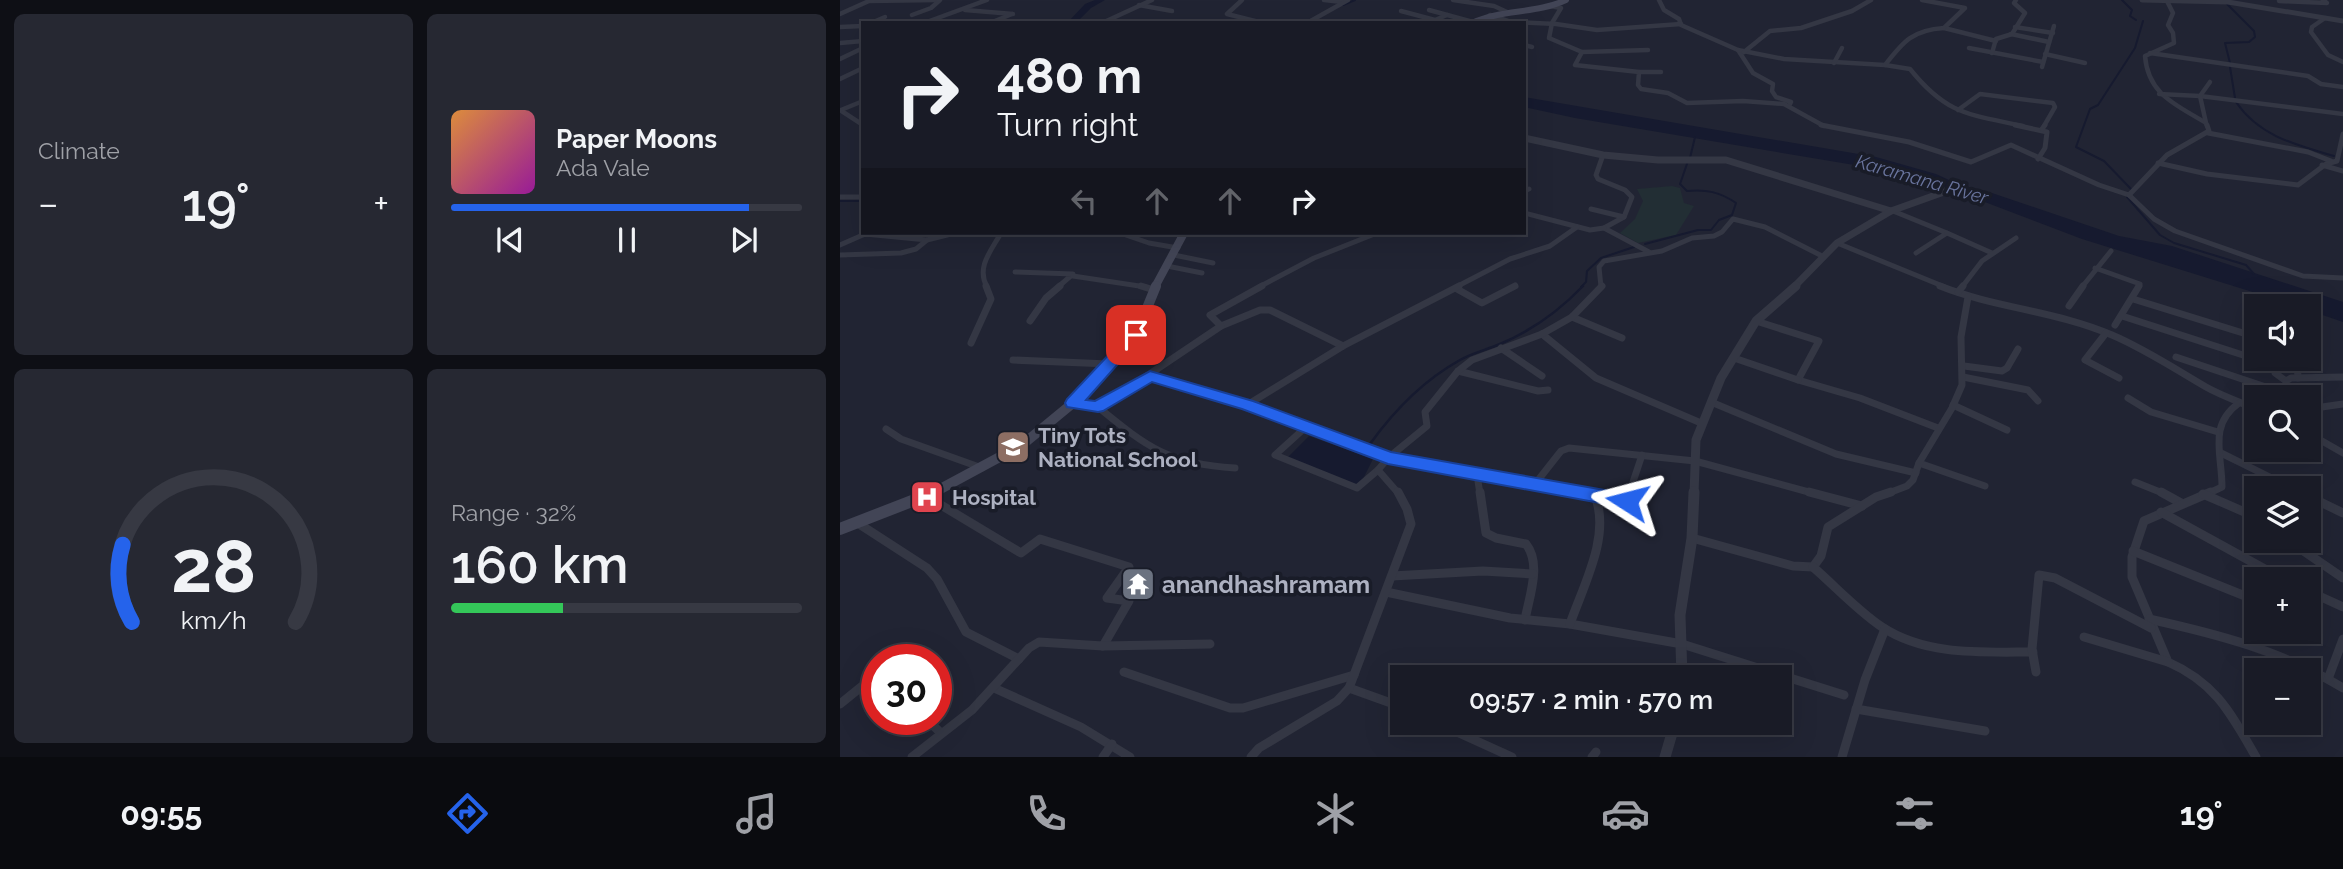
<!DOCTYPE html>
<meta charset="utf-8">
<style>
:root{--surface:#191b26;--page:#262832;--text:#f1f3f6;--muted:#9fa1a7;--line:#373943;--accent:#2563eb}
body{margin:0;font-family:Raleway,sans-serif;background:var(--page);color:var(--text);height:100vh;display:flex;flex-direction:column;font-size:26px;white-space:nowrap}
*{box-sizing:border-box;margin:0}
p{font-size:23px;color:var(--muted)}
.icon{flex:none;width:38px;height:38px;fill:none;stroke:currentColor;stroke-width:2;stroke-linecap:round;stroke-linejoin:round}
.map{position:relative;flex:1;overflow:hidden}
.sheet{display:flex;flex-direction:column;gap:14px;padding:14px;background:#0e0f15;width:840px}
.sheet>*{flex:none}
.top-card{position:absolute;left:21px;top:21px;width:665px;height:214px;border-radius:0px;box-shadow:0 7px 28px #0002,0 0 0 2px var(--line);background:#191b26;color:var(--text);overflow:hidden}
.fabs{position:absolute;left:1404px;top:294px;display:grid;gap:14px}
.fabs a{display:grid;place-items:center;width:77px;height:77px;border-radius:0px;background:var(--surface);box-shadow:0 7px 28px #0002,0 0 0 2px var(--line);font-size:35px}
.speed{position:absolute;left:21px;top:644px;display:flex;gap:14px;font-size:35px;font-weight:700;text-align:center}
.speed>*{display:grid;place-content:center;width:91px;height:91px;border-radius:50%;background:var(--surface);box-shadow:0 7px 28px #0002,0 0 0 2px var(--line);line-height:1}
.speed .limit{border:10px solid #d22;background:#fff;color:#111}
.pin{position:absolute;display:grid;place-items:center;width:60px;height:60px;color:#fff;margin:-30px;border-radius:14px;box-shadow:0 4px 10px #0006}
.me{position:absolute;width:77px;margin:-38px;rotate:279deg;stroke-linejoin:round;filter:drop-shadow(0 0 5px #0008)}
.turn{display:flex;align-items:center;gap:24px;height:147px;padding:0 21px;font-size:32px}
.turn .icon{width:91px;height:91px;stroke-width:2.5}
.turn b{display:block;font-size:49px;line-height:60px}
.lanes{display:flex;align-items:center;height:66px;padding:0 21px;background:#0003;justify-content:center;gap:35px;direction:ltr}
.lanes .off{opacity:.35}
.big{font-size:52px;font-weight:600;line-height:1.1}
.sheet .card{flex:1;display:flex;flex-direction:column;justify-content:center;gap:10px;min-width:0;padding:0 24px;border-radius:10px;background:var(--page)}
.sheet .dial{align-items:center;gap:0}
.dial svg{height:182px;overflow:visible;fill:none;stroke:var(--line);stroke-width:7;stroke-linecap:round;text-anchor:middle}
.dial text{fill:var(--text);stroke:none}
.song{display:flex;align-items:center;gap:21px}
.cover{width:84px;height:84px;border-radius:10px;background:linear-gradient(135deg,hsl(30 70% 55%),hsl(300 70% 35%))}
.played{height:7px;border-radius:4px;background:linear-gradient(90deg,var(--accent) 85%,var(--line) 85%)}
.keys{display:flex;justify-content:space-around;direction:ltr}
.heat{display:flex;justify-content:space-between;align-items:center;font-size:38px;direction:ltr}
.charge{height:10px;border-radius:5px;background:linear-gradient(90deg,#34c759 32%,var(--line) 0)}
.sheet .tiles{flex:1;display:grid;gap:14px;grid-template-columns:repeat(2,1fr)}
.trip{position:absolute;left:550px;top:665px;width:402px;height:70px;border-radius:0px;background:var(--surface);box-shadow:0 7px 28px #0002,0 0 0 2px var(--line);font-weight:600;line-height:70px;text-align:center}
.dock{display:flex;height:112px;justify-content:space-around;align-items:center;background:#0a0b0f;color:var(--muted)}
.dock .icon{width:49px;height:49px}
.dock .on{color:var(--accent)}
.dock b{font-size:32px;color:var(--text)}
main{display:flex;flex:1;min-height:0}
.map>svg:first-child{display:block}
.green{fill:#222e34}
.water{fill:#161a2f}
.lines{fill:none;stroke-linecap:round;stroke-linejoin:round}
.stream-far1{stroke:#161a2f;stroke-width:2}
.stream{stroke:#161a2f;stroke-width:2.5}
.river{fill:#161a2f;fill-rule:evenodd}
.minor-far3{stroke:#343744;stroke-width:4.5}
.minor-far2{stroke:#343744;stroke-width:5}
.minor-far1{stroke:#343744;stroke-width:7}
.minor{stroke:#343744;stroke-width:9}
.tertiary-far3{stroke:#343744;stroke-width:5}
.tertiary-far2{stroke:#343744;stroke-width:7}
.tertiary-far1{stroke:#343744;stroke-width:9}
.tertiary{stroke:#343744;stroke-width:11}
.secondary-far3{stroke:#424556;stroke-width:6}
.secondary-far2{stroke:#424556;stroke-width:8}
.secondary-far1{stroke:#424556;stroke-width:10}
.secondary{stroke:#424556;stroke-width:12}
.route{fill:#2563eb;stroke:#184099;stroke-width:2}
.labels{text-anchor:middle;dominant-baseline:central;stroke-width:7;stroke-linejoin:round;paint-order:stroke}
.far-water-label{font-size:19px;font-style:italic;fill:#69749d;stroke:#191c28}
.poi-label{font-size:21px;font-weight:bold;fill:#adb1c1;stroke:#191c28;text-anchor:start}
.near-poi-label{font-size:24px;font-weight:bold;fill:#adb1c1;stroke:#191c28;text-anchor:start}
</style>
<main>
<section class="sheet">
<div class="tiles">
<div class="card"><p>Climate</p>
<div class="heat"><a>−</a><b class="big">19°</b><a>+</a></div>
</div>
<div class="card">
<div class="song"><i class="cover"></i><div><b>Paper Moons</b><p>Ada Vale</p></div></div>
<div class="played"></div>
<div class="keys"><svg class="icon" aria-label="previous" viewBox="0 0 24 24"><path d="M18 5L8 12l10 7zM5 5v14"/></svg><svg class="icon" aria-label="pause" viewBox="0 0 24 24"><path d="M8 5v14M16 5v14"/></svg><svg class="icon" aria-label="next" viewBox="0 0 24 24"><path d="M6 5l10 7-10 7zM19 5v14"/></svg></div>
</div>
<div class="card dial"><svg viewBox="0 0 100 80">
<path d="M14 69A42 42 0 1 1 86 69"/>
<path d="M14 69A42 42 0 0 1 10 35" stroke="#2563eb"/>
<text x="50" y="56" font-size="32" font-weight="700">28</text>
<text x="50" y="72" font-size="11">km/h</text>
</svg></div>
<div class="card"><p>Range · 32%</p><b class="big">160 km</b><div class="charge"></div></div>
</div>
</section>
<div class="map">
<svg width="1503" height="757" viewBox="0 0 1503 757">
<rect width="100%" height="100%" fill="#212433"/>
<polygon class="green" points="832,186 840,188 844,203 854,206 836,235 798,243 780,233 795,219 803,201 797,189"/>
<g class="water">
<polygon points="684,97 1036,157 1096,174 1120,185 1149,192 1279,236 1332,246 1503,302 1503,322 1468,310 1468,306 1458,306 1242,239 1074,175 735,118 684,107"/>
<polygon points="469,436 533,459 519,487 445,460"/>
</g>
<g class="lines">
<g class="stream-far1">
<polyline points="1282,0 1292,10 1290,16 1296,20"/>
<polyline points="1386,3 1414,31 1415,37 1409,42 1385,43 1390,63"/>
<polyline points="503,5 515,0"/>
<polyline points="1390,67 1395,98"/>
<path d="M1396 102C1419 136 1456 145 1494 156"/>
<polyline points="850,158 855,137"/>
<polyline points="1291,189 1264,161 1236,147 1250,109 1258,105 1295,48 1303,21"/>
<polyline points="1287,197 1320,235 1334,243 1406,265 1414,274"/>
<polyline points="0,201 23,201"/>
<path d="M805 244 858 230H871L879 220 892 215 896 203C880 192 866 189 847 191L840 184 848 161"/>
<polyline points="741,287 746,282 747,271 761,258 794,247"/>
</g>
<path class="stream" d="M530 444C553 412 584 380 620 360 632 353 646 350 660 344 691 331 720 310 743 286"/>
<polygon class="river" points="255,0 265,0 251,8 236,23 227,23 245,4"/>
<g class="minor-far3">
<polyline points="402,0 387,14 423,23"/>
<polyline points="484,0 502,2"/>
<polyline points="613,0 654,6 667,12"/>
<polyline points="819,0 824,10 839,19 841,25 898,50 913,73 933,84 932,91 936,97 951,102 950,104"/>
<polyline points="1082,0 1125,8 1104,28 1156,41"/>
<path d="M1327 1 1333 13 1328 25 1333 33 1334 43 1305 56C1308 95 1337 105 1366 123L1367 126"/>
<polyline points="1439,1 1487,3 1483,0"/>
<polyline points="299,5 332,11"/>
<polyline points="710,6 721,8 712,23 709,38 742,52 735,65 799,72 798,85 801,89 828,93 847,103 903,101 944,104 984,126"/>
<polyline points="125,10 173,14"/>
<polyline points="589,10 633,22"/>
<polyline points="561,11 595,20 607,15"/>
<polyline points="0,14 29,1 97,0"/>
<polyline points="72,15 91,8 100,0"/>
<polyline points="650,15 671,22 716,24 757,30 841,24"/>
<polyline points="1485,18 1472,27 1471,32 1488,55 1503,62"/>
<polyline points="31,23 45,17"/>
<polyline points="84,23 147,0"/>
<polyline points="150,23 172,14"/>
<polyline points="262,23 312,0"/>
<polyline points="467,23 508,0"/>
<polyline points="0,27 23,26"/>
<polyline points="1175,27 1213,33"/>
<polyline points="1171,34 1209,42"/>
<polyline points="0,43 23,41"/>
<polyline points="684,45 692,47"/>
<polyline points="1129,48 1203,62"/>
<path d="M898 50 944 59 1045 65C1063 42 1072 30 1104 28"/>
<polyline points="742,52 808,50"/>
<polyline points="904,52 930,31 961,28 1012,11 1031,0"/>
<polyline points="1152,53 1156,39 1172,34 1185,13 1174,3 1176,0"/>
<polyline points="1310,53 1468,76 1481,84 1503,87"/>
<polyline points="1205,54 1245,63"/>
<polyline points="0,59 23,48"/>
<polyline points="994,63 1002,48"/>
<path d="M1045 65 1070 69C1107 115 1128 114 1183 126"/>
<polyline points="1202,67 1214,26"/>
<polyline points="799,72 821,72"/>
<polyline points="0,79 23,68"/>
<polyline points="1319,94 1360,96 1503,114"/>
<polyline points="0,110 23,125"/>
<polyline points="1,110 23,101"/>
<polyline points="1118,110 1140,94 1213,103 1215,107 1204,126"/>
<polyline points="1366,123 1360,96 1370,82"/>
</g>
<g class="minor-far2">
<polyline points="981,125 1069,142 1131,162 1171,145 1259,185 1289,195 1314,219 1335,231 1463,276 1503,278"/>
<polyline points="1175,125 1207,132 1205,148 1198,159"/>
<polyline points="1202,129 1205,125"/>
<polyline points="1368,133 1468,152 1491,161"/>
<polyline points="763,155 756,175 758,179 785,190 792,197 784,217 764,228 809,252"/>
<polyline points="1318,163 1367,174 1458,185 1486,164 1497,161 1503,134"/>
<polyline points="1482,165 1503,171"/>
<polyline points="684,191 689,189"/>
<polyline points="1289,195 1327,155 1369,131 1367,125"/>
<polyline points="0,197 23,197"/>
<polyline points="751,209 784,217"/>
<polyline points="1053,211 1107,233 1076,253"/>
<polyline points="684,213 750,230 764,228"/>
<polyline points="23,224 22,232 25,234 87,240"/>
<polyline points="280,233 309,243 338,248"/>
<polyline points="1107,233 1152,253"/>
<polyline points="997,243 1105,287"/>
<polyline points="0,245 25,234"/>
<polyline points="0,255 61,253 76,249 87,240 115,233"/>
<polyline points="334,255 373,263"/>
<polyline points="327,266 362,273"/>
<polyline points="1255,268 1300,284 1298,287"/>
<polyline points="175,272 233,274 218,287"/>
<polyline points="233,276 306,287"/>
<path d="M147 287C136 267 151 251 161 233"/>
<polyline points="419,287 474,258 537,233"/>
<polyline points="616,287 670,259 710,246 737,227"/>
<polyline points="672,287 675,286"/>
<polyline points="761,287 759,267 764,261 822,251 852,238 874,236 882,232 893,219 925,227 984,257"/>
<polyline points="1122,287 1142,261 1176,238"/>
<polyline points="1242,287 1271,251"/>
</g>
<g class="minor-far1">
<polyline points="301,286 314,290"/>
<path d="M1100 286C1155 308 1217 311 1272 335 1305 349 1335 369 1366 387 1382 396 1400 402 1416 409"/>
<polyline points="617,289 642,303 675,286"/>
<polyline points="1118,292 1123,286"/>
<polyline points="1293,299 1416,337"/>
<polyline points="1229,306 1243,286"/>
<polyline points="1282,316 1434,365"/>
<polyline points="732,317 782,338"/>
<polyline points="190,321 206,298 220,286"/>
<polyline points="916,321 979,341 958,380 1020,398 1098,428"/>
<polyline points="1275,325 1299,286"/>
<polyline points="381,326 420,310 430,310 503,346"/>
<polyline points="1266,333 1245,360 1279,378"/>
<polyline points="702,334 756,378 861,423"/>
<polyline points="131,343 151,299 146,286"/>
<polyline points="661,348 702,376"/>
<polyline points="1336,357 1447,394"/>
<polyline points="894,358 958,380"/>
<polyline points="1434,359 1435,373 1446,381"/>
<polyline points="1457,359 1458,378"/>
<polyline points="173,360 269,364"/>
<polyline points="1124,366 1162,371 1167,368 1178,349"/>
<polyline points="618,371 698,391 708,390"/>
<polyline points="310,376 407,405 548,458 587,426 585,412 618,371 632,360 702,334 732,317 762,286"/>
<polyline points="1123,377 1188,390 1198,401"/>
<polyline points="1447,397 1446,381 1451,378 1503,377"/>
<polyline points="1288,398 1311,412 1378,432"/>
<polyline points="871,402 996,454 1076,473"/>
<polyline points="233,403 258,407 265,404 381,326 370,315 422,286"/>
<polyline points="407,405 503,346 619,286"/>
<polyline points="1113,405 1167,430"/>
<path d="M258 407C308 448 329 464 395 468"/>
<polyline points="1468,409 1503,404"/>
<polyline points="467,426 435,455 517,488 538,470"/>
<polyline points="46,429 61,439 142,468"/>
<polyline points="1468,433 1503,453"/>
<polyline points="1381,453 1452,488"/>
<polyline points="1079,463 1145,486"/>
<polyline points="637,475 640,494"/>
<polyline points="1295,482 1325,494"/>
<polyline points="695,484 721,451 729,448 855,461 976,494"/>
<polyline points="559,494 538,470 548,458 742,494"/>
<polyline points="789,494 802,455"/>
<polyline points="1046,494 1067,486 1073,480 1079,463 1112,408 1122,385 1121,337 1128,297"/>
<path d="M1367 494 1382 487C1382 454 1368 425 1399 403"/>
</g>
<g class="minor">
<path d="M640 492 646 533 656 538 686 544C702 564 689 597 685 620"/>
<polyline points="969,492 1022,506"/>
<polyline points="1321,492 1341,503"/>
<path d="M1371 492 1304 521 1292 557V577L1328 662C1376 683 1391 714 1416 757"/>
<polyline points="1363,494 1416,517"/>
<polyline points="86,496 181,553 200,539 289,567 267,598 289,601 263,646"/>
<polyline points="755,496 787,501 790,492"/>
<polyline points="1468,496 1503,513"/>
<polyline points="1321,512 1443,579"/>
<polyline points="16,522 87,568 97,579 126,632 179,659"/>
<polyline points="852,538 953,566 973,567 981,556 988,527 1036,497 1051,492"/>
<polyline points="1449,541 1503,578"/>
<polyline points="1293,551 1405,596"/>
<path d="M973 567C996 587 1017 610 1042 627 1086 656 1142 652 1193 652"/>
<polyline points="552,576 643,571 693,574"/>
<polyline points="1468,591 1503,607"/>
<polyline points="546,592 670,618 730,624 842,644 1004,695"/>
<path d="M1309 619C1377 634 1443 651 1503 688"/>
<path d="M730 624C743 586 771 536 755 496L732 492"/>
<polyline points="1244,637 1328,662"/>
<polyline points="284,672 390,708 403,708 514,675"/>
<polyline points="1196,672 1192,649 1199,575 1215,578 1311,628"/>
<polyline points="1488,679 1503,639"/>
<polyline points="154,688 241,727 290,757"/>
<polyline points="509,688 562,707"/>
<polyline points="0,704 21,687 37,685"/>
<polyline points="1016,709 1145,731"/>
<polyline points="86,719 101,733"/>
<polyline points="597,723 672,757"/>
<polyline points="72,757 132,710 189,648 199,642 263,646 370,644"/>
<polyline points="263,757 272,744"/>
<polyline points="411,757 419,748 497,701 509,688 571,524 567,509 558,492"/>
<polyline points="752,757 756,752"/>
<polyline points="1002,757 1025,680 1045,629"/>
</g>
<polyline class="tertiary-far3" points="1302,0 1388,2 1503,21"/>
<g class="tertiary-far2">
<polyline points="684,138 763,155 818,160 886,160 1051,211"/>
<polyline points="954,287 997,243 1051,211 1104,192"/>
</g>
<polyline class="tertiary-far1" points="854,494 856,440 881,378 916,321 956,286"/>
<g class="tertiary">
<polyline points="842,677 840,615 852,538 854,492"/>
<polyline points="825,757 835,723"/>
</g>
<path class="secondary-far3" d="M632 23C662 9 696 14 726 0"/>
<polyline class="secondary-far2" points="315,287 344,233"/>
<polyline class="secondary-far1" points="91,494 182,445 233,403 296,335 316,286"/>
<polyline class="secondary" points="0,529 95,492"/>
</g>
<polygon class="route" points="296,331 303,335 301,338 246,400 255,401 310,371 413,401 551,452 787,494 794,496 796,501 794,506 787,508 548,464 402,409 312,382 263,411 258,412 227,407 225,403 227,399 290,332"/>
<defs>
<g id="school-square" transform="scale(1.75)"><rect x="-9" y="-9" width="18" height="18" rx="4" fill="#8d6e63" stroke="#191c28"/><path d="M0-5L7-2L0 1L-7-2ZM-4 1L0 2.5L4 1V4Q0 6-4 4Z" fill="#fff"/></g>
<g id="hospital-square" transform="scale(1.75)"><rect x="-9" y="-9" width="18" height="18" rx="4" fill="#e0444e" stroke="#191c28"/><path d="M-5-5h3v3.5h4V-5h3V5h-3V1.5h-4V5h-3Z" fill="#fff"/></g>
<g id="temple-square" transform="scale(1.75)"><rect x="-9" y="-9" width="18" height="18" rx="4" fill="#6b7280" stroke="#191c28"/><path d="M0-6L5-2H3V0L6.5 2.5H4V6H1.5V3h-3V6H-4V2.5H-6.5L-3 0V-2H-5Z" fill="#fff"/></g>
</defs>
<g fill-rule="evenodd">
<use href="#school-square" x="173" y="447"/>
<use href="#hospital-square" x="87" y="497"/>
<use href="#temple-square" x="298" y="584"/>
</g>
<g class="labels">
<g class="far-water-label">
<text transform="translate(1082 179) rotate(16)">Karamana River</text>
</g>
<g class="poi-label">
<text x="198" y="435">Tiny Tots<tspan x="198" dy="24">National School</tspan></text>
<text x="112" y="497">Hospital</text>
</g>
<g class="near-poi-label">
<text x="322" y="584">anandhashramam</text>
</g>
</g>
</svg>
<div class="fabs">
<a><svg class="icon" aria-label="sound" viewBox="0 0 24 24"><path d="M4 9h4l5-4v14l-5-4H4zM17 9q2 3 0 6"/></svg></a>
<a><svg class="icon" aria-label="search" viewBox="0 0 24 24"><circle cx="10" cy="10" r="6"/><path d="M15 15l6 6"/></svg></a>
<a><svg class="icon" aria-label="layers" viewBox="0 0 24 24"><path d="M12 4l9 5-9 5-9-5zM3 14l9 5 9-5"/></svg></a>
<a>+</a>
<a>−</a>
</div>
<div class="speed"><div class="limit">30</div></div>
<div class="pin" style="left:296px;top:335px;background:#d93025"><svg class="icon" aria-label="arrive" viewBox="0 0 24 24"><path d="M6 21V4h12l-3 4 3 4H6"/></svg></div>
<svg class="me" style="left:787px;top:501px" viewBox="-20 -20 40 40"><path d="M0-17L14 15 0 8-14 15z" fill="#2563eb" stroke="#fff" stroke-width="4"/></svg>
<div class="trip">09:57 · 2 min · 570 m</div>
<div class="top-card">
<div class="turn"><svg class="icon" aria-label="right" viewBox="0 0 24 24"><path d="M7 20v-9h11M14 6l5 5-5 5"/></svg><div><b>480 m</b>Turn right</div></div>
<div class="lanes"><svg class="icon off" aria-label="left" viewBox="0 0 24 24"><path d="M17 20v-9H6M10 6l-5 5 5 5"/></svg><svg class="icon off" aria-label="ahead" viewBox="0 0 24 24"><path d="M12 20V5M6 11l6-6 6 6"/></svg><svg class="icon off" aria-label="ahead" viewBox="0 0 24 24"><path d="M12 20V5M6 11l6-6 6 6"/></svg><svg class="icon" aria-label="right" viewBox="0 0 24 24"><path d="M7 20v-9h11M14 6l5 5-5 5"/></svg></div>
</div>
</div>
</main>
<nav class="dock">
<b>09:55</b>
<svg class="icon on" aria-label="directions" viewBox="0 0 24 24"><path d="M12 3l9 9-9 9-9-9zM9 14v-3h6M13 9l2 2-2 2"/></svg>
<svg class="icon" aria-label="music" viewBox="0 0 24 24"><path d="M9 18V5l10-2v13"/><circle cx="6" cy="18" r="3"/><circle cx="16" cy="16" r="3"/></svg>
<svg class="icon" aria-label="phone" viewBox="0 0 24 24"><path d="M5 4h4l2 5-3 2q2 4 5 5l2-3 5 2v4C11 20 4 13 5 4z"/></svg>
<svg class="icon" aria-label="climate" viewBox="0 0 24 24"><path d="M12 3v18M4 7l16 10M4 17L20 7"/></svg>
<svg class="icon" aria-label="car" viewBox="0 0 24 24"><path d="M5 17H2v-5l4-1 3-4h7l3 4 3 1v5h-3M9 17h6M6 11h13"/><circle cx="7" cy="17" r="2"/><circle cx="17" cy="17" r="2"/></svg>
<svg class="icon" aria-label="filters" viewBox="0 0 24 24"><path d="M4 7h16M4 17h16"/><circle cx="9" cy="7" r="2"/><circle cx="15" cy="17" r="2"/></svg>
<b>19°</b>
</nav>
